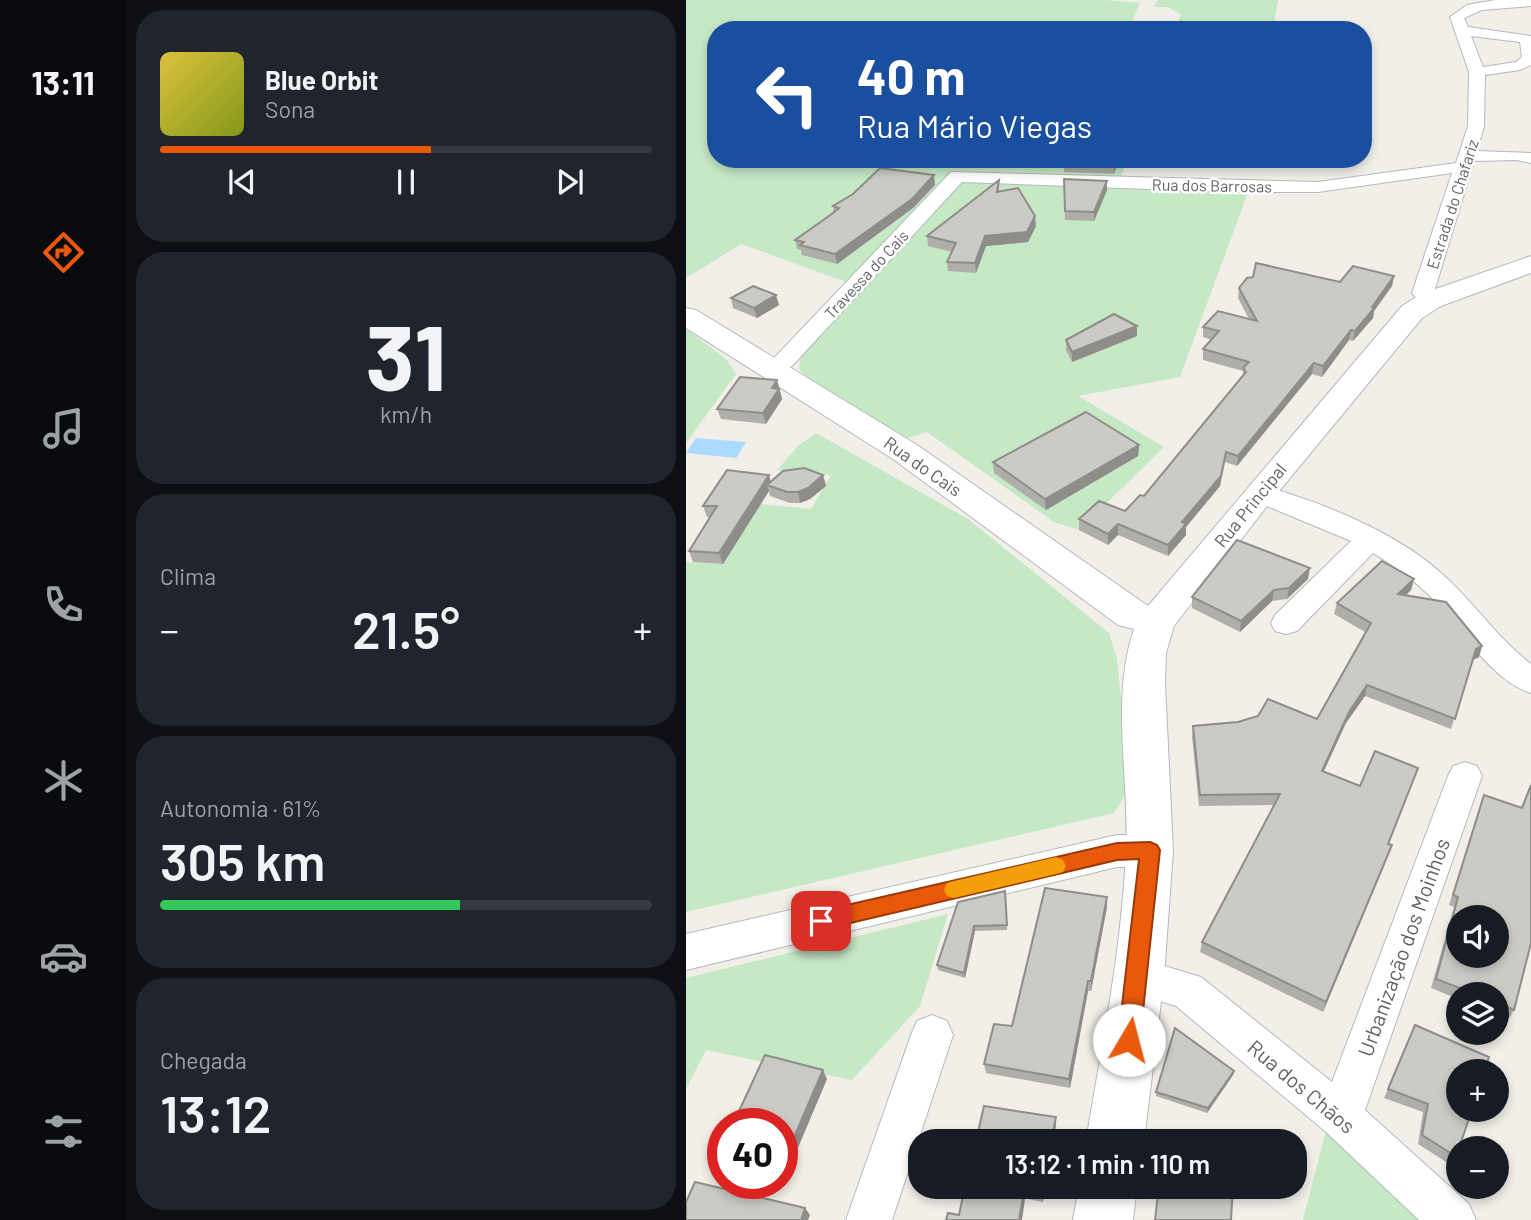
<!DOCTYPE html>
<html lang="pt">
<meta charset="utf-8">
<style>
:root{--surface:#171b24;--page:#20242c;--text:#f1f3f6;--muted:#9ea1a6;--line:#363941;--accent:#ea580c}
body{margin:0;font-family:Barlow,sans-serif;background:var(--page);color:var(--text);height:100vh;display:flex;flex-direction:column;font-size:26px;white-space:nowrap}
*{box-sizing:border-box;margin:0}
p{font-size:23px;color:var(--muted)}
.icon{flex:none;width:38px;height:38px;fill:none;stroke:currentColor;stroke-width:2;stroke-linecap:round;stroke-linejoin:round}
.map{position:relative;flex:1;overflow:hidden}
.sheet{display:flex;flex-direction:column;gap:10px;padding:10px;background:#0d0f14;width:560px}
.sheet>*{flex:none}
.banner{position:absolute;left:21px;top:21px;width:665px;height:147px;border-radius:28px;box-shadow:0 4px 10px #0003;background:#1a4fa0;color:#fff;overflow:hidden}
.controls{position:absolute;left:760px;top:905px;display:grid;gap:14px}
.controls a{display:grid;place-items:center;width:63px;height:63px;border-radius:50%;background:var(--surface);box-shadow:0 4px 10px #0003;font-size:35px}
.speed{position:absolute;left:21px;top:1108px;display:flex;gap:14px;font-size:35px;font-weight:700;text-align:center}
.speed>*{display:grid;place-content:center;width:91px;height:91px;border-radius:50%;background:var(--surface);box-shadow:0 4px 10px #0003;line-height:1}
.speed .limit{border:10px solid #d22;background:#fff;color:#111}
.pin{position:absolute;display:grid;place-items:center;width:60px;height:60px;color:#fff;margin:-30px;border-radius:14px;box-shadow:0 4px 10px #0006}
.me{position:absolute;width:77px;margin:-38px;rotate:8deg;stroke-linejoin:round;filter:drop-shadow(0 0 5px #0008)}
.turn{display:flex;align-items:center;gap:24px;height:147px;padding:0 35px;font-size:32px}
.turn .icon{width:91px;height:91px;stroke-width:2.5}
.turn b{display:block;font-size:49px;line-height:60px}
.big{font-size:52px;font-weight:600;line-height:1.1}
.sheet .tile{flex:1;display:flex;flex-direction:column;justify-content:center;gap:10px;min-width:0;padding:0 24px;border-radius:28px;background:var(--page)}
.sheet .dial{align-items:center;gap:0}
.dial b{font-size:91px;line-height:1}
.song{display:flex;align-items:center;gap:21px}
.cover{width:84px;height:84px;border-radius:10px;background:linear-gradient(135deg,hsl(50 70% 55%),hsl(70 70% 35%))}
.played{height:7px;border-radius:4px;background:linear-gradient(90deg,var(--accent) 55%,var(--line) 55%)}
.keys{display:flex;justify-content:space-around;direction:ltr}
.heat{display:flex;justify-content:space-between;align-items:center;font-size:38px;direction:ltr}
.charge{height:10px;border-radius:5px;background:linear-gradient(90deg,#34c759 61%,var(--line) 0)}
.trip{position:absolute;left:222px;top:1129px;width:399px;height:70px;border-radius:28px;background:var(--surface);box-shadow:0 4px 10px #0003;font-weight:600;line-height:70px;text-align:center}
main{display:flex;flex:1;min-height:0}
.dock{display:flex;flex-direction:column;width:126px;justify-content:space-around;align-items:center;background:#090b0e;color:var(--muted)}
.dock .icon{width:49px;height:49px}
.dock .current{color:var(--accent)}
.dock b{font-size:32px;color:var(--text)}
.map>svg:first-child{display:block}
.green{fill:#c5e8c5}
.water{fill:#aadaff}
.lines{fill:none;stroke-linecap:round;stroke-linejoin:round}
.minor-casing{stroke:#b5b8bc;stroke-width:2}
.tertiary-casing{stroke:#b5b8bc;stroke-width:2}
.minor{fill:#fff;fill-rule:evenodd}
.tertiary{fill:#fff;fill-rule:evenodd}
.wall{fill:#afaea9}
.shaded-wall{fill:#8f8d8a}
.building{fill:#cccac5;stroke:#8f8d8a;stroke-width:2;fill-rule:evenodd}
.route{fill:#ea580c;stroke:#983908;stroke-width:2}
.slow{fill:#f59e0b}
.labels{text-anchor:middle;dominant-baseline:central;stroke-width:5;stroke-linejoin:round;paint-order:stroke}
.far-street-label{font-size:16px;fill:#5f6368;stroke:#fff}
.street-label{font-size:18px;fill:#5f6368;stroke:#fff}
.near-street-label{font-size:21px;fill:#5f6368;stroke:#fff}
</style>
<main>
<nav class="dock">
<b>13:11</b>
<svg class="icon current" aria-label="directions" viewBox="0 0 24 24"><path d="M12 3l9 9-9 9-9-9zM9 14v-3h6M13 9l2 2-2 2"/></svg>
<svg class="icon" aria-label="music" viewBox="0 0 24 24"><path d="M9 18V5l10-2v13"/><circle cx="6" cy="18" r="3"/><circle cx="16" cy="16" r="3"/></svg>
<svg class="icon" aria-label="phone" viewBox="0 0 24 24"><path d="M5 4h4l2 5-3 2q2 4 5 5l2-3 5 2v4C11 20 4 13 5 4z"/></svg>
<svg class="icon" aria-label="climate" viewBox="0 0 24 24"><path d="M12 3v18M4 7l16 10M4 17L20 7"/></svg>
<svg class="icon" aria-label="car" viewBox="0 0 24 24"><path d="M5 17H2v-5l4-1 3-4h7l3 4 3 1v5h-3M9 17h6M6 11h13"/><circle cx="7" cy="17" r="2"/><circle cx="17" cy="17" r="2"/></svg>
<svg class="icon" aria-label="filters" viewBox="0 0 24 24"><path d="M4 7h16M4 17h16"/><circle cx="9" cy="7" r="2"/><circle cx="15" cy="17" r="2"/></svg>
</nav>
<section class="sheet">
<div class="tile">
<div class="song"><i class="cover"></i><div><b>Blue Orbit</b><p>Sona</p></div></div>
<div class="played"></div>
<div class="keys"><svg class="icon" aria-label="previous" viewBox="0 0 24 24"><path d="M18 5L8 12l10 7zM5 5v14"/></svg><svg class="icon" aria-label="pause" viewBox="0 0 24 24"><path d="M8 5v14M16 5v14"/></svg><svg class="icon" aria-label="next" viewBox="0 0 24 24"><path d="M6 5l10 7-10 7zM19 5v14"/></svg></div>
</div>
<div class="tile dial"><b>31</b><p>km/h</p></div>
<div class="tile"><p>Clima</p>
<div class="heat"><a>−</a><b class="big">21.5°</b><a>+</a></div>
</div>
<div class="tile"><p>Autonomia · 61%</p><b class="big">305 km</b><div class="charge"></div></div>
<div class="tile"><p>Chegada</p><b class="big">13:12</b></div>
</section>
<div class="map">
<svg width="845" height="1220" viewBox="0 0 845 1220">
<rect width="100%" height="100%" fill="#f1efe8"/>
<g class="green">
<polygon points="0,0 419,0 454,3 442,30 30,30 30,159 441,159 433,182 561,195 494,377 392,396 478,447 393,530 368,522 241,432 219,439 126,383 113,369 114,355 160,282 55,244 0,278"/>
<polygon points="472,0 592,0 587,30 490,30 495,14 481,7 468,7"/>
<polygon points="0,329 40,359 50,374 0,443"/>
<polygon points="130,433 282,519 423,633 431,659 444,787 428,813 0,912 0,562 37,564 74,504 125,509 145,475 91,470 113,445"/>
<polygon points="262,914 234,1006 166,1080 20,1050 0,1089 0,978"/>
<polygon points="641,1126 743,1220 617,1220"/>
</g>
<polygon class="water" points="10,438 60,442 50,458 0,453"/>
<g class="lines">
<g class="minor-casing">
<g id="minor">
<path d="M809 0H845V6L796 10 778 18 782 27 845 36V65L834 70 799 75 798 126 791 151 845 153V163L831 160 788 161 748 292 756 300 753 305H737L726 293 766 173 632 192H542L276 182 106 366 85 375 77 373 73 368 90 356 265 172 632 182 770 163 782 126 783 72 764 17 781 5ZM785 36 834 42 836 57 830 62 797 67Z"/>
<path d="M573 485C631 500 710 532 755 573 787 601 811 638 845 664V693C804 680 776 629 747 599 729 581 709 566 687 553L611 631 600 634 589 631 585 623 589 615 665 541 564 499 560 493 564 487Z"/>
<polygon points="779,762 791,766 796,776 679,1110 783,1204 790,1220 733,1220 640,1132 490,1006 438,990 432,977 438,964 452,958 515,977 646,1082 762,776 767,766"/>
<polygon points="431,835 464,835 477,840 482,851 477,862 464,867 431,867 0,970 0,934"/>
<polygon points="246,1015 261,1021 267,1035 206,1220 160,1220 225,1035 231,1021"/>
</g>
</g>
<g class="tertiary-casing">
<g id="tertiary">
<path d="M845 256V273L755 306 736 318 585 501 488 626 480 653 479 683 487 851 478 977 458 1141H400C416 1045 436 948 440 851 444 779 424 699 448 629L432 625 207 459 0 328V308L10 310 231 445 462 606 716 306 735 294Z"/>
<polygon points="393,1186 451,1186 447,1220 387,1220"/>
</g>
</g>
<use href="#minor" class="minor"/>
<use href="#tertiary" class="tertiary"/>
</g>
<g class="wall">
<polygon points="378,159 433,159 428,174 378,172"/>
<polygon points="378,179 421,181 421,190 408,221 379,220"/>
<polygon points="313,180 313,191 350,226 342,242 300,246 290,273 262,271 261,262 266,252 242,246 241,236"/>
<polygon points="249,185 227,208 151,264 116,255 115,250 111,249 109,240 148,212 147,206"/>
<polygon points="708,276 706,286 688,311 687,318 667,341 663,340 636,377 626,374 551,466 539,462 534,486 500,527 500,535 482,556 432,535 422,545 393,530 393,519 439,511 458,496 557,376 557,371 517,360 517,349 526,340 517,337 517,327 563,319 552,298 553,288 654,282"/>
<polygon points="45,298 93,305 71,318 47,308"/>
<polygon points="451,326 451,336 386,362 380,350 380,340"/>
<polygon points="91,380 96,399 80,424 35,419 31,409"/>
<polygon points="453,445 452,456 360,510 308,473 307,462"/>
<polygon points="137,475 140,486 124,499 114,503 104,503 84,496 83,491 37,564 7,562 3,551 24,517 21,517 17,506 85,482"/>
<polygon points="622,579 601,599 586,601 554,632 506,608 506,597"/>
<polygon points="728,579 725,590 719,596 796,646 793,657 787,660 765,729 679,696 660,723 638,771 674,786 732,768 703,844 702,856 637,1012 514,952 516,942 588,805 513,806 506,737 507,726 631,719 679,632 648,614 651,603"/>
<polygon points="845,783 845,942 828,1010 823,1019 810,1014 810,994 772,994 772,999 745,988 768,907 763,905 794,806 798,795 835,808"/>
<polygon points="319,891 321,930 289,931 279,978 252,970 251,965"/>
<polygon points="421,907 405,991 402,991 384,1088 300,1073 298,1064 326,1026"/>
<polygon points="729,1025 771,1157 765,1165 732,1144 737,1112 698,1098"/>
<polygon points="548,1071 547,1075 521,1113 470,1096 470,1092"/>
<polygon points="141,1079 102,1171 96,1170 96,1124"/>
<polygon points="279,1186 359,1186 357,1202"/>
</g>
<g class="shaded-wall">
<polygon points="430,159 433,159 428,174 428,165"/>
<polygon points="248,175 249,185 227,208 151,264 149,254"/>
<polygon points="421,181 421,190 408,221 408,212"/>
<polygon points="349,216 350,226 342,242 300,246 290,273 289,263 299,236"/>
<polygon points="708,276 706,286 688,311 687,318 667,341 669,331"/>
<polygon points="90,295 93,305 71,318 68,308"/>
<polygon points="451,326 451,336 386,362 386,352"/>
<polygon points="665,330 663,340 636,377 637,366"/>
<polygon points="628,363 626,374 551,466 552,456"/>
<polygon points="91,380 96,399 80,424 77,413 86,388"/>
<polygon points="453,445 452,456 360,510 359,499"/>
<polygon points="540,452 534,486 500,527 500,535 482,556 482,545"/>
<polygon points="83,475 86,486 81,485 83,491 37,564 33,553"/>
<polygon points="137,475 140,486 124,499 114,503 112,492"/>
<polygon points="432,524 432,535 422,545 422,534"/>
<polygon points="624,568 622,579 601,599 603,588"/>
<polygon points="728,579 725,590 710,605 712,594"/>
<polygon points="588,590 586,601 554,632 555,621"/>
<polygon points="796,646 793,657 786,660 790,649"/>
<polygon points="681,685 679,696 660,723 633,781 636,771 663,712"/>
<polygon points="706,845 702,856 637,1012 640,1002"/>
<polygon points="421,897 421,907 405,991 405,981"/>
<polygon points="288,926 289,931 279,978 278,973"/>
<polygon points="402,981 402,991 384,1088 383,1079"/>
<polygon points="137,1070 141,1079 102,1171 97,1163"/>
<polygon points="548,1071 547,1075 521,1113 522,1108"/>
<polygon points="370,1117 370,1126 368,1141 365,1141"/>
<polygon points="357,1186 359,1186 357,1202 356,1195"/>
<polygon points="338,1192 339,1199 336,1220 333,1220"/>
<polygon points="119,1208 124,1215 122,1220 115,1220"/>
</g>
<g class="building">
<polygon points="378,159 430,159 428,165 378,163"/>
<polygon points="194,168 248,175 226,199 149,254 114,245 118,242 109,240 143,216 153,208 147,206 167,194"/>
<polygon points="378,179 421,181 408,212 379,211"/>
<polygon points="313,180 311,192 332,188 349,216 341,232 299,236 289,263 261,262 270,243 241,236"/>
<polygon points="570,263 654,282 667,266 708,276 686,307 689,307 669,331 665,330 637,366 628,363 552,456 540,452 535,476 496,522 500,524 482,545 432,524 422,534 393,519 413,501 439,511 454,495 458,496 560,372 557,368 563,362 517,349 533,331 517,327 532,311 571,321 553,288 561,278 567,277"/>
<polygon points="67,286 90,295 68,308 45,298"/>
<polygon points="428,314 451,326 386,352 380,340"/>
<polygon points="54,377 91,380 86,388 93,389 77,413 31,409"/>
<polygon points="400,412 453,445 359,499 307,462"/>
<polygon points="118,468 137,475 122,488 112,492 101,492 81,485 97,471"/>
<polygon points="41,470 83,475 33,553 3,551 31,506 17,506"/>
<polygon points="551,540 624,568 603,588 588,590 555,621 506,597"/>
<polygon points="696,561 728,579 712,594 760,602 796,646 790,649 769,719 681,685 663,712 636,771 674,786 689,751 732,768 702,844 706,845 640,1002 516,942 594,794 514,795 507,726 552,722 572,716 582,699 631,719 685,623 651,603"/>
<path d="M845 785V943L828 1010 810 1002V994H789L750 979 772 897 767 895 798 795 836 808ZM772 917H810V956H772Z"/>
<polygon points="359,888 421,897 405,981 402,981 383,1079 298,1064 308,1024 326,1026"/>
<polygon points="319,891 321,925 288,926 278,973 251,965 272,902"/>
<polygon points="729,1025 803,1057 798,1071 772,1071 772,1110 786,1110 773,1148 772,1148 771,1157 736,1135 742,1104 702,1089"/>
<polygon points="489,1028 548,1071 522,1108 470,1092"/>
<polygon points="79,1055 137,1070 97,1163 96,1124 47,1124"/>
<polygon points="298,1106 370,1117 365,1141 290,1141"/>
<polygon points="9,1182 119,1208 115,1220 0,1220 0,1202"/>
<polygon points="279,1186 357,1186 356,1195 338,1192 333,1220 260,1220 262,1213 273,1215"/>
<polygon points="473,1186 547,1186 545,1220 469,1220"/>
</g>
<polygon class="route" points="464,842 471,845 474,850 454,1040 451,1048 443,1051 435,1048 432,1040 453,859 431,860 135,930 128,927 125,921 128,914 135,911 431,843"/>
<polygon class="slow" points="370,857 377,860 380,866 377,872 370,874 268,898 261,896 258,890 261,883 268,881"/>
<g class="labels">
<g class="far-street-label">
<text transform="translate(526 185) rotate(1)">Rua dos Barrosas</text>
<text transform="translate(766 204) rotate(-72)">Estrada do Chafariz</text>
<text transform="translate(180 274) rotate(-47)">Travessa do Cais</text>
</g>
<g class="street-label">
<text transform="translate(237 466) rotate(35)">Rua do Cais</text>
<text transform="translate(564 505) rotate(-51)">Rua Principal</text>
</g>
<g class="near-street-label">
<text transform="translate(717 947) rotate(-70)">Urbanização dos Moinhos</text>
<text transform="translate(616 1086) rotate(40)">Rua dos Chãos</text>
</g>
</g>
</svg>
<div class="controls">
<a><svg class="icon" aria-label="sound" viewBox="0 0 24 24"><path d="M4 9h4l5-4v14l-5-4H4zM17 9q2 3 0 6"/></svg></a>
<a><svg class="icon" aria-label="layers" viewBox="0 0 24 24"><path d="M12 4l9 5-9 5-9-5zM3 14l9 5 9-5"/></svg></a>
<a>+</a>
<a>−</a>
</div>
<div class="speed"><div class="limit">40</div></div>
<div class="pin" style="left:135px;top:921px;background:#d93025"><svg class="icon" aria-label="arrive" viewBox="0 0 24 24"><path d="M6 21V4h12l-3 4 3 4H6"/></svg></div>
<svg class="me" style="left:443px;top:1040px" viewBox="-20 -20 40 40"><circle r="19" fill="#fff"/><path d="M0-13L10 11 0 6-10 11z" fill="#ea580c"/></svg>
<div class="trip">13:12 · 1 min · 110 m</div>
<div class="banner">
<div class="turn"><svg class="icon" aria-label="left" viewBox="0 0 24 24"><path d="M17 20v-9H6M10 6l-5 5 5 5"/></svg><div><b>40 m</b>Rua Mário Viegas</div></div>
</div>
</div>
</main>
